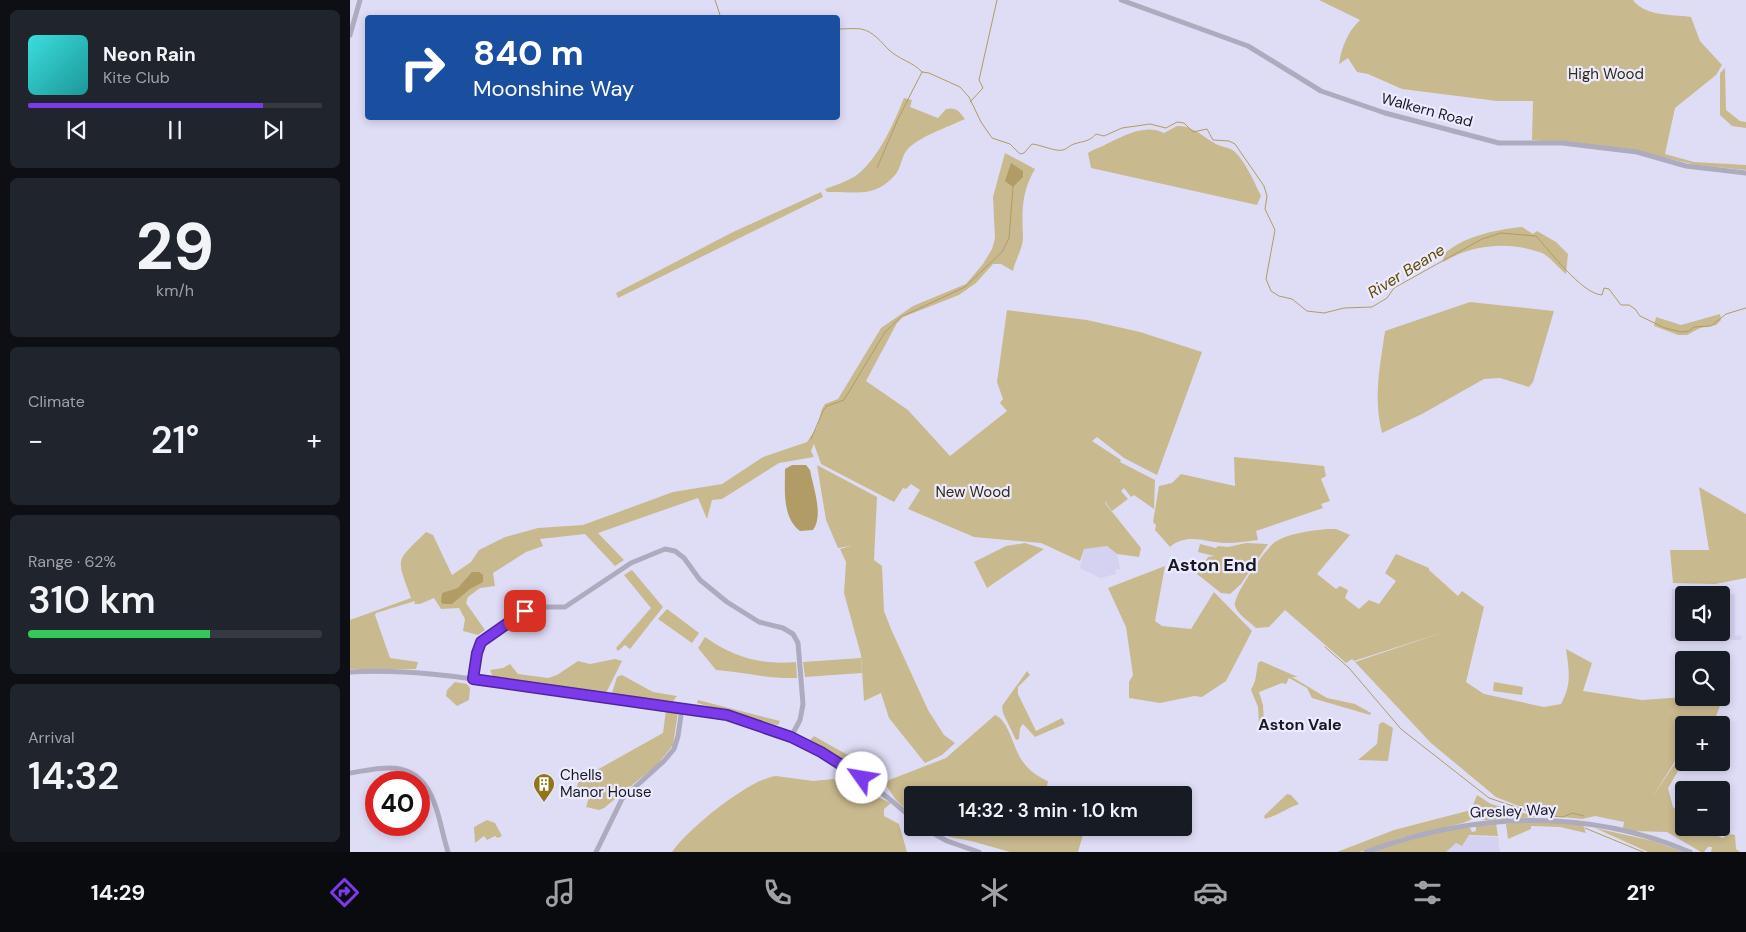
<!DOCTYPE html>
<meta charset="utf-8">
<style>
:root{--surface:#171b24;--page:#20242c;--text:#f1f3f6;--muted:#9ea1a6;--line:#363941;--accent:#7c3aed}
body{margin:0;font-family:"DM Sans",sans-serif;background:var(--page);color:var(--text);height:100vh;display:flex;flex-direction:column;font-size:19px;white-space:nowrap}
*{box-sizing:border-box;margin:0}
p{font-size:16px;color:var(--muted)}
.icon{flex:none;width:28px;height:28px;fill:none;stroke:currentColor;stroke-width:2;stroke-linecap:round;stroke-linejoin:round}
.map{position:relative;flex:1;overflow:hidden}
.side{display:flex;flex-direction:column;gap:10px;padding:10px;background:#0d0f14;width:350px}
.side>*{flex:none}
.hud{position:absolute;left:15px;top:15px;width:475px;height:105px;border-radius:5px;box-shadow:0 2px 8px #0003;background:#1a4fa0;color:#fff;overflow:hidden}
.tools{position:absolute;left:1325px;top:586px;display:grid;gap:10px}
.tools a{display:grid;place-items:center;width:55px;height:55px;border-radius:5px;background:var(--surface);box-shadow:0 2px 8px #0003;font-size:25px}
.speed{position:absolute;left:15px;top:771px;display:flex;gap:10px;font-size:25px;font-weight:700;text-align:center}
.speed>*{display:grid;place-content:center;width:65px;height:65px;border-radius:50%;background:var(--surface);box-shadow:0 2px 8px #0003;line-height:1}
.speed .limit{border:8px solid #d22;background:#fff;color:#111}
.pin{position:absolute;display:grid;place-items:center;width:42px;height:42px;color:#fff;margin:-21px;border-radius:10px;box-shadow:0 2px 8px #0006}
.me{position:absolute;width:55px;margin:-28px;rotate:302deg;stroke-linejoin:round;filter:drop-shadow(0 0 4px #0008)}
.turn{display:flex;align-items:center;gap:18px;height:105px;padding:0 25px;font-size:22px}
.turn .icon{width:65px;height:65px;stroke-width:2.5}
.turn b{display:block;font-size:35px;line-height:42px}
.big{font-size:38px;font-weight:600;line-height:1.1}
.side .widget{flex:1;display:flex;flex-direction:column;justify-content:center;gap:8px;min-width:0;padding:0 18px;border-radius:8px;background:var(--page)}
.side .dial{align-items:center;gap:0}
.dial b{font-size:65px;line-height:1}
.song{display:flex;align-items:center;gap:15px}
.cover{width:60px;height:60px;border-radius:8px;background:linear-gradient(135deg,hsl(180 70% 55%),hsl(180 70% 35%))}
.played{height:5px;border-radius:2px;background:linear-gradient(90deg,var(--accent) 80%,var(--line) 80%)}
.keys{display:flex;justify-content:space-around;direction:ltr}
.heat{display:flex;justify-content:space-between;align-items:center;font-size:28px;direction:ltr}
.charge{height:8px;border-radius:4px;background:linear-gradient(90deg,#34c759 62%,var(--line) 0)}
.trip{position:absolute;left:554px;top:786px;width:288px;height:50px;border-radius:5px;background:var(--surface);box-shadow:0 2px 8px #0003;font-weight:600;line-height:50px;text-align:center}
.tab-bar{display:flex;height:80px;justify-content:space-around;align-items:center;background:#090b0e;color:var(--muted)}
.tab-bar .icon{width:35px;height:35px}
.tab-bar .active{color:var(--accent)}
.tab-bar b{font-size:22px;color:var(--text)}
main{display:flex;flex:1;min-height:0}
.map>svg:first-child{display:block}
.built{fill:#d4d1f1;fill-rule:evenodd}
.green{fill:#c9b98f}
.water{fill:#b09c64}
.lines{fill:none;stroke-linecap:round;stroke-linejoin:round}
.stream{stroke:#b09c64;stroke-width:1}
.secondary{stroke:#adabbd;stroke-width:5}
.route-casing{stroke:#51269a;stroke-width:12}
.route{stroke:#7c3aed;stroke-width:9}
.labels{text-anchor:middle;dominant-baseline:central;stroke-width:4.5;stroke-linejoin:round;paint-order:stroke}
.park-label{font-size:15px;fill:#342b11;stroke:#eceaff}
.street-label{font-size:15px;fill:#1a1922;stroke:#eceaff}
.poi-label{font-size:15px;fill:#1a1922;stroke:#eceaff;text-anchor:start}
.water-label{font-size:16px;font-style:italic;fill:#614c01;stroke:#eceaff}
.neighbourhood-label{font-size:16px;font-weight:bold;fill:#1a1922;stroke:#eceaff}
.quarter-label{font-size:18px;font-weight:bold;fill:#1a1922;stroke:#eceaff}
</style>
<main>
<section class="side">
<div class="widget">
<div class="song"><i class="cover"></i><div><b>Neon Rain</b><p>Kite Club</p></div></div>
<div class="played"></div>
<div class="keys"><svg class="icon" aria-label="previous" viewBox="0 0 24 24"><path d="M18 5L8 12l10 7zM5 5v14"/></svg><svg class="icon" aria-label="pause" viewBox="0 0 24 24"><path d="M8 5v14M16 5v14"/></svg><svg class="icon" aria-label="next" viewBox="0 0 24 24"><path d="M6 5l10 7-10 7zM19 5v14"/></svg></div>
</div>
<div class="widget dial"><b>29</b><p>km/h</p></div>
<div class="widget"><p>Climate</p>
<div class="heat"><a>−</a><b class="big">21°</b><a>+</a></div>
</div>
<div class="widget"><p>Range · 62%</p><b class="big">310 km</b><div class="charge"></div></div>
<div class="widget"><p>Arrival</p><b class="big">14:32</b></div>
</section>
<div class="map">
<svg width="1396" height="852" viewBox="0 0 1396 852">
<rect width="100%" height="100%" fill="#dfddf6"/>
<g class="built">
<polygon points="757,546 767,554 770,569 765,570 766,574 750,578 730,568 734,549"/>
<path d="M1322 589 1372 590V594H1385V635L1392 636 1391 640 1321 639ZM1334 595H1371V632H1334Z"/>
<polygon points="1118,836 1148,837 1150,852 1096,852 1106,843 1112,846"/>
</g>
<g class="green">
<path d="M969 0H1283C1296 17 1321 14 1341 17L1350 41 1372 65 1366 75 1325 108 1315 154 1344 162 1396 165V170L1346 165 1287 151 1182 140 1183 101H1147L1052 89 1018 74 1007 72 998 58 989 64C991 48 998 31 1010 20Z"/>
<polygon points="1375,68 1376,110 1390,121 1396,122 1396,128 1382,126 1370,115 1370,73"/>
<path d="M554 98 562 100 560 107 588 118 596 109C606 107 609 111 615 119 598 127 568 137 557 150 551 157 551 169 545 175 524 199 504 191 477 192L475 189C484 186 495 182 504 177 527 162 544 123 554 98Z"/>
<path d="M827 126C843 125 853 137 866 144 871 147 879 147 884 151 896 162 904 182 911 196L907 205 741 168 738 153 743 150C764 142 792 121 814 133Z"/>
<path d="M655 153 685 169C671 193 672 211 673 237 673 249 665 260 663 271L651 264H643L626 283 609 295 553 317 547 323 516 381 558 410 600 456 657 411 650 403 653 399 647 382 657 310 737 320 790 332 852 352 807 475 774 458 747 437 742 441 771 460 770 462 805 480 804 509 784 495 781 497 774 488 771 491 778 499 762 511 756 503 758 501 755 503 791 548 789 557 767 554 757 546 734 549 730 561 691 543 624 537 558 509 570 490 561 484 556 489 553 488 544 502 471 464 464 444 461 451 464 457 429 463 372 499 362 500 357 519 348 498 248 533 274 560 265 566 235 534 190 539 193 546 176 552 143 573 145 586 130 588 118 597 116 603 135 630 128 635 113 631 115 619 109 608 91 609 84 598 70 604H64L65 601 26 613 25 615 40 658 68 662 66 669H0V620L61 598C46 556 45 563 76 532L83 535 102 575 121 562 129 550 155 537 188 528 233 525 323 492 372 484 413 457 457 442 467 427 472 409 475 404 488 399 531 328 563 306 616 284 633 264 642 249 645 238 643 197Z"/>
<polygon points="471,192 473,197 268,298 266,293 383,232"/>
<path d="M1172 227 1183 234 1187 231 1206 242 1218 254 1216 274C1209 268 1200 257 1192 253 1160 241 1123 244 1093 262L1094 254C1115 236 1144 230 1172 227Z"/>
<path d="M1120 302 1204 311 1183 382 1179 387 1150 378 1134 379 1072 414 1032 433C1023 398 1030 366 1035 331Z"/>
<polygon points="1370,314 1371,320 1366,325 1350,328 1337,335 1328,335 1304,326 1306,317 1331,325"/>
<path d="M884 457 974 466 976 476 971 479 980 501 971 504 973 508 906 531 908 540C897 541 887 543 876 543 856 543 838 532 820 547L805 530 806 525 803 522 809 486 822 483 831 474 885 486Z"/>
<polygon points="467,465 527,497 524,560 532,566 534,611 541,629 578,710 594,735 605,743 592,755 575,763 539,718 531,693 514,701 511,655 494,593 496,562 490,549 501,546 488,548 476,520"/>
<polygon points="1349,487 1396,514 1396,578 1365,584 1323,583 1320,550 1359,550"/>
<path d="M977 529H986L1000 535 967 574 986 589 990 586 998 590 995 598 1009 609 1019 600 1029 604 1046 581 1035 573 1046 554 1079 568V570L1108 596 1112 591 1134 607 1116 682 1134 694 1194 707 1211 704C1222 684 1219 670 1216 649L1242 663 1233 691 1292 700 1334 697 1371 698V694L1375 693 1366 716 1348 718 1342 725H1334L1331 752 1301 799 1334 750V761L1318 788 1323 807 1334 814V828H1353L1357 832 1373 838 1379 834 1385 835 1386 849 1390 852H1361L1362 847H1358L1354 852H1351L1317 832 1280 831 1273 828 1274 822 1245 816 1232 819 1191 815 1146 797 1081 743 1005 662 1097 631 1004 661 1002 659 996 663 935 610 919 627 906 628C900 622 888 615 885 606 882 597 916 548 925 542 938 533 961 531 977 529Z"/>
<polygon points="675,543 694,549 637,588 624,562 656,546"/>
<polygon points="896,543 918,544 891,584 880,594 871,593 847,574 858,557 864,556 848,552 850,544 866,548 868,546 878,547"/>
<polygon points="815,566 805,621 812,626 841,629 864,592 902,631 876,681 852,697 844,696 810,703 779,698 779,682 783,675 776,627 758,588"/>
<polygon points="282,570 313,607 280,649 275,645 268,651 266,648 301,608 274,575"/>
<polygon points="317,609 349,633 342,643 308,619"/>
<path d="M355 637C385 658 411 665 446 662L447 678C419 679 394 672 366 670L348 648Z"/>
<polygon points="511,658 512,673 455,677 453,662"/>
<polygon points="265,659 272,661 255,695 170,683 143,677 140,670 153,668 160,664 168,674 198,678 207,675 228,661 240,664"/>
<polygon points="911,661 948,677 942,677 977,698 1005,704 1021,713 1020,715 962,698 957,688 939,678 936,684 932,683 909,692 913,705 914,724 909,724 908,707 901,690 905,681 908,663"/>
<polygon points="677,671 680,675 668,687 668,694 686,731 712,718 715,724 685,737 673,724 670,728 669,739 666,740 653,713 652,706"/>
<polygon points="272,675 303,692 327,696 323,701 261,696 267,677"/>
<polygon points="105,682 117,684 120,688 119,700 107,706 96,696 97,690"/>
<polygon points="1144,682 1173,687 1172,695 1143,691"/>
<polygon points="348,700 430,721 428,725 422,724 347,703"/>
<polygon points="316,710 328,712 323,745 308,764 254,808 249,810 236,807 240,794 222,791 226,789 229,780 313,733"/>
<path d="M645 715C659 720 664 751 673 762 680 771 688 777 698 781L695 795H562V815L546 800 535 784 539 780 596 758Z"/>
<polygon points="1033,722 1043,728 1038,761 1008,760 1027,744 1029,724"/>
<path d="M464 736 510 762 516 755 528 777C502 772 483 753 460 740Z"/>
<path d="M426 776 463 781 484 779 491 789 511 796 519 793 541 803 534 809V816L549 824 557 852H322C338 829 399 779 426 776Z"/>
<path d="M937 794 941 795 949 804C935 809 931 814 915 819L914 816Z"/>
<polygon points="1127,795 1141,804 1188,817 1136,820 1125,818 1113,823 1053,837 1010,852 987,852 1044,830 1121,810"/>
<polygon points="137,820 145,823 152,836 148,838 145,836 137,840 134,836 125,843 124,827"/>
<polygon points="1181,821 1233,825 1236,833 1210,827 1181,826 1181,829 1158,839 1156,824"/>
<polygon points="1146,823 1148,836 1119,835 1112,846 1106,843 1096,852 1021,852 1059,839 1113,827 1120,828 1122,832 1126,831 1126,826"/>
<polygon points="579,828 709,828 728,833 729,828 735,828 728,852 660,852 621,841 600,837"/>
<polygon points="1245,828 1303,841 1334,852 1298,852"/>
</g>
<g class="water">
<polygon points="661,163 673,171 673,177 663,187 655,181"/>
<path d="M442 465H456L460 470C463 487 474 515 463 530L450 531C432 517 435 491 435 469Z"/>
<polygon points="122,572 129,572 133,575 133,582 120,589 102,604 93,604 91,602 92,593 108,588"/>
</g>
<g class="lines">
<g class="stream">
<polyline points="365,0 371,18"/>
<path d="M488 29C494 29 506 28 511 29 523 31 532 43 539 50 550 60 563 62 572 72L579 73 610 87 619 97 631 122 642 138 660 144 670 154 674 153 682 144C692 145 705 152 713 150 717 149 720 145 724 144 733 141 739 142 746 134L754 136 772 128 800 124 816 128 827 122 834 123 843 132 857 129 863 140 879 141 885 144 914 186 917 196 915 209 925 230 916 279 921 291 929 296 942 299 957 311 974 313 994 308 1022 307 1037 298 1044 288 1132 239 1151 233 1186 236C1199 250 1232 294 1252 295L1254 288 1259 289 1271 305H1279L1285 309 1290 316 1315 328 1331 332 1339 331 1344 327 1361 326 1376 314 1396 308"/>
<polyline points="620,102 633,88 629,80 647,0"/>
<polyline points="527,168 548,119 572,72"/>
<polyline points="553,316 615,287 652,252 659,238 663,187"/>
<polyline points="461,439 473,411 477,406 494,400 535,332 552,316"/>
<polyline points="975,647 999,668 1051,729 1139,798 1190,815 1213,817 1222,813 1234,816"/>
<polyline points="1235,828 1293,852"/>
</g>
<g class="secondary">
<polyline points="771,0 898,46 971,91 1035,113 1149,143 1212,143 1287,152 1336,166 1396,173"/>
<polyline points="0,35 10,0"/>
<path d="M0 672C68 668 135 681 203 691 266 700 332 702 394 720 458 737 513 775 562 818"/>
<polyline points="123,679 127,653 131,642 175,611 187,607 215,607 281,563 315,549 325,551 334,558 350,580 377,602 409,622 433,628 443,634 448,643 453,704 450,720 441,737"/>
<path d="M0 773C13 771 26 768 39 768 86 768 87 818 98 852"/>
<polyline points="574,828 597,841 629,852"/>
<polyline points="246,852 272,799 314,761 324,749 328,736 332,708"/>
<path d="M1016 852C1121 813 1235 807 1340 852"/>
</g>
</g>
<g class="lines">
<g class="route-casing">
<polyline id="route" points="175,611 131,642 127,653 123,679 377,715 441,737 471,752 512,778"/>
</g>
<use href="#route" class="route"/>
</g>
<defs>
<g id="building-pin" transform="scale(1.125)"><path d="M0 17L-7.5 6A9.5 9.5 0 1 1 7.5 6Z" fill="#91751b" stroke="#eceaff"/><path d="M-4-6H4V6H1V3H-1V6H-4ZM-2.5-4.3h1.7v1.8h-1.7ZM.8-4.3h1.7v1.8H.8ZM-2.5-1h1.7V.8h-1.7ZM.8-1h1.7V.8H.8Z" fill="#fff"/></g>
</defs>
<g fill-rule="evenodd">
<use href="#building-pin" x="194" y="784"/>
</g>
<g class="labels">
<g class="park-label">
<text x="1256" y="74">High Wood</text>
<text x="623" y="492">New Wood</text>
</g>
<g class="street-label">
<text transform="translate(1077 110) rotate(15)">Walkern Road</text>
<text transform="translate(1163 811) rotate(-2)">Gresley Way</text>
</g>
<g class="poi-label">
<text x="210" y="775">Chells<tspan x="210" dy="17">Manor House</tspan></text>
</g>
<g class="water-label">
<text transform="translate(1056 271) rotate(-32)">River Beane</text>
</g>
<g class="neighbourhood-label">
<text x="950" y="724">Aston Vale</text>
</g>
<g class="quarter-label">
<text x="862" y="565">Aston End</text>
</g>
</g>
</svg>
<div class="tools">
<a><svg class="icon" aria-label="sound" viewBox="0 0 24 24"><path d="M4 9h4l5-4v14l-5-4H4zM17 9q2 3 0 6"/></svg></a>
<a><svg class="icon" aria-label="search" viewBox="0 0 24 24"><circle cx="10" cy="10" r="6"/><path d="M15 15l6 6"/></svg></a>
<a>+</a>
<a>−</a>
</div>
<div class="speed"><div class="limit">40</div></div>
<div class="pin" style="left:175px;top:611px;background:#d93025"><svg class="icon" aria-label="arrive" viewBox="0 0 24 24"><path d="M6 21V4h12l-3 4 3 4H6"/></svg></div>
<svg class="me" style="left:512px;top:778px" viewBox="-20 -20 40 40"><circle r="19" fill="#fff"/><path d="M0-13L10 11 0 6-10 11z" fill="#7c3aed"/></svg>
<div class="trip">14:32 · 3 min · 1.0 km</div>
<div class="hud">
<div class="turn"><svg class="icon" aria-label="right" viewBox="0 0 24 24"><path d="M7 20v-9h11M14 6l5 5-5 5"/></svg><div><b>840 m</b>Moonshine Way</div></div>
</div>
</div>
</main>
<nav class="tab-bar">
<b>14:29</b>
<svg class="icon active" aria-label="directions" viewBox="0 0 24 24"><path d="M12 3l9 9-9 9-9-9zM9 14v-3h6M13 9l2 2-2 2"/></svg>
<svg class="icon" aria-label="music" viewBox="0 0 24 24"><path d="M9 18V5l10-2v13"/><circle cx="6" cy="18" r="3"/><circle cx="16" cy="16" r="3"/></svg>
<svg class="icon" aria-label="phone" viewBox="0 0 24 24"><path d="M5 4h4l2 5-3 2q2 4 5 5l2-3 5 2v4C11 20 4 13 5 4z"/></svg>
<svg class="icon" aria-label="climate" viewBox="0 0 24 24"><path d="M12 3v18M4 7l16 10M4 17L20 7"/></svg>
<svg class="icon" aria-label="car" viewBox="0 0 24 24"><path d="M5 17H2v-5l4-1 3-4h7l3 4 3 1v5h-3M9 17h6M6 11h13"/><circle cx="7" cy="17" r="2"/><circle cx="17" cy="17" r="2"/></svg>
<svg class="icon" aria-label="filters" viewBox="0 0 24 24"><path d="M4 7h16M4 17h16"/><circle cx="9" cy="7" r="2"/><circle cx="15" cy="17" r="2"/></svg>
<b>21°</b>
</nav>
